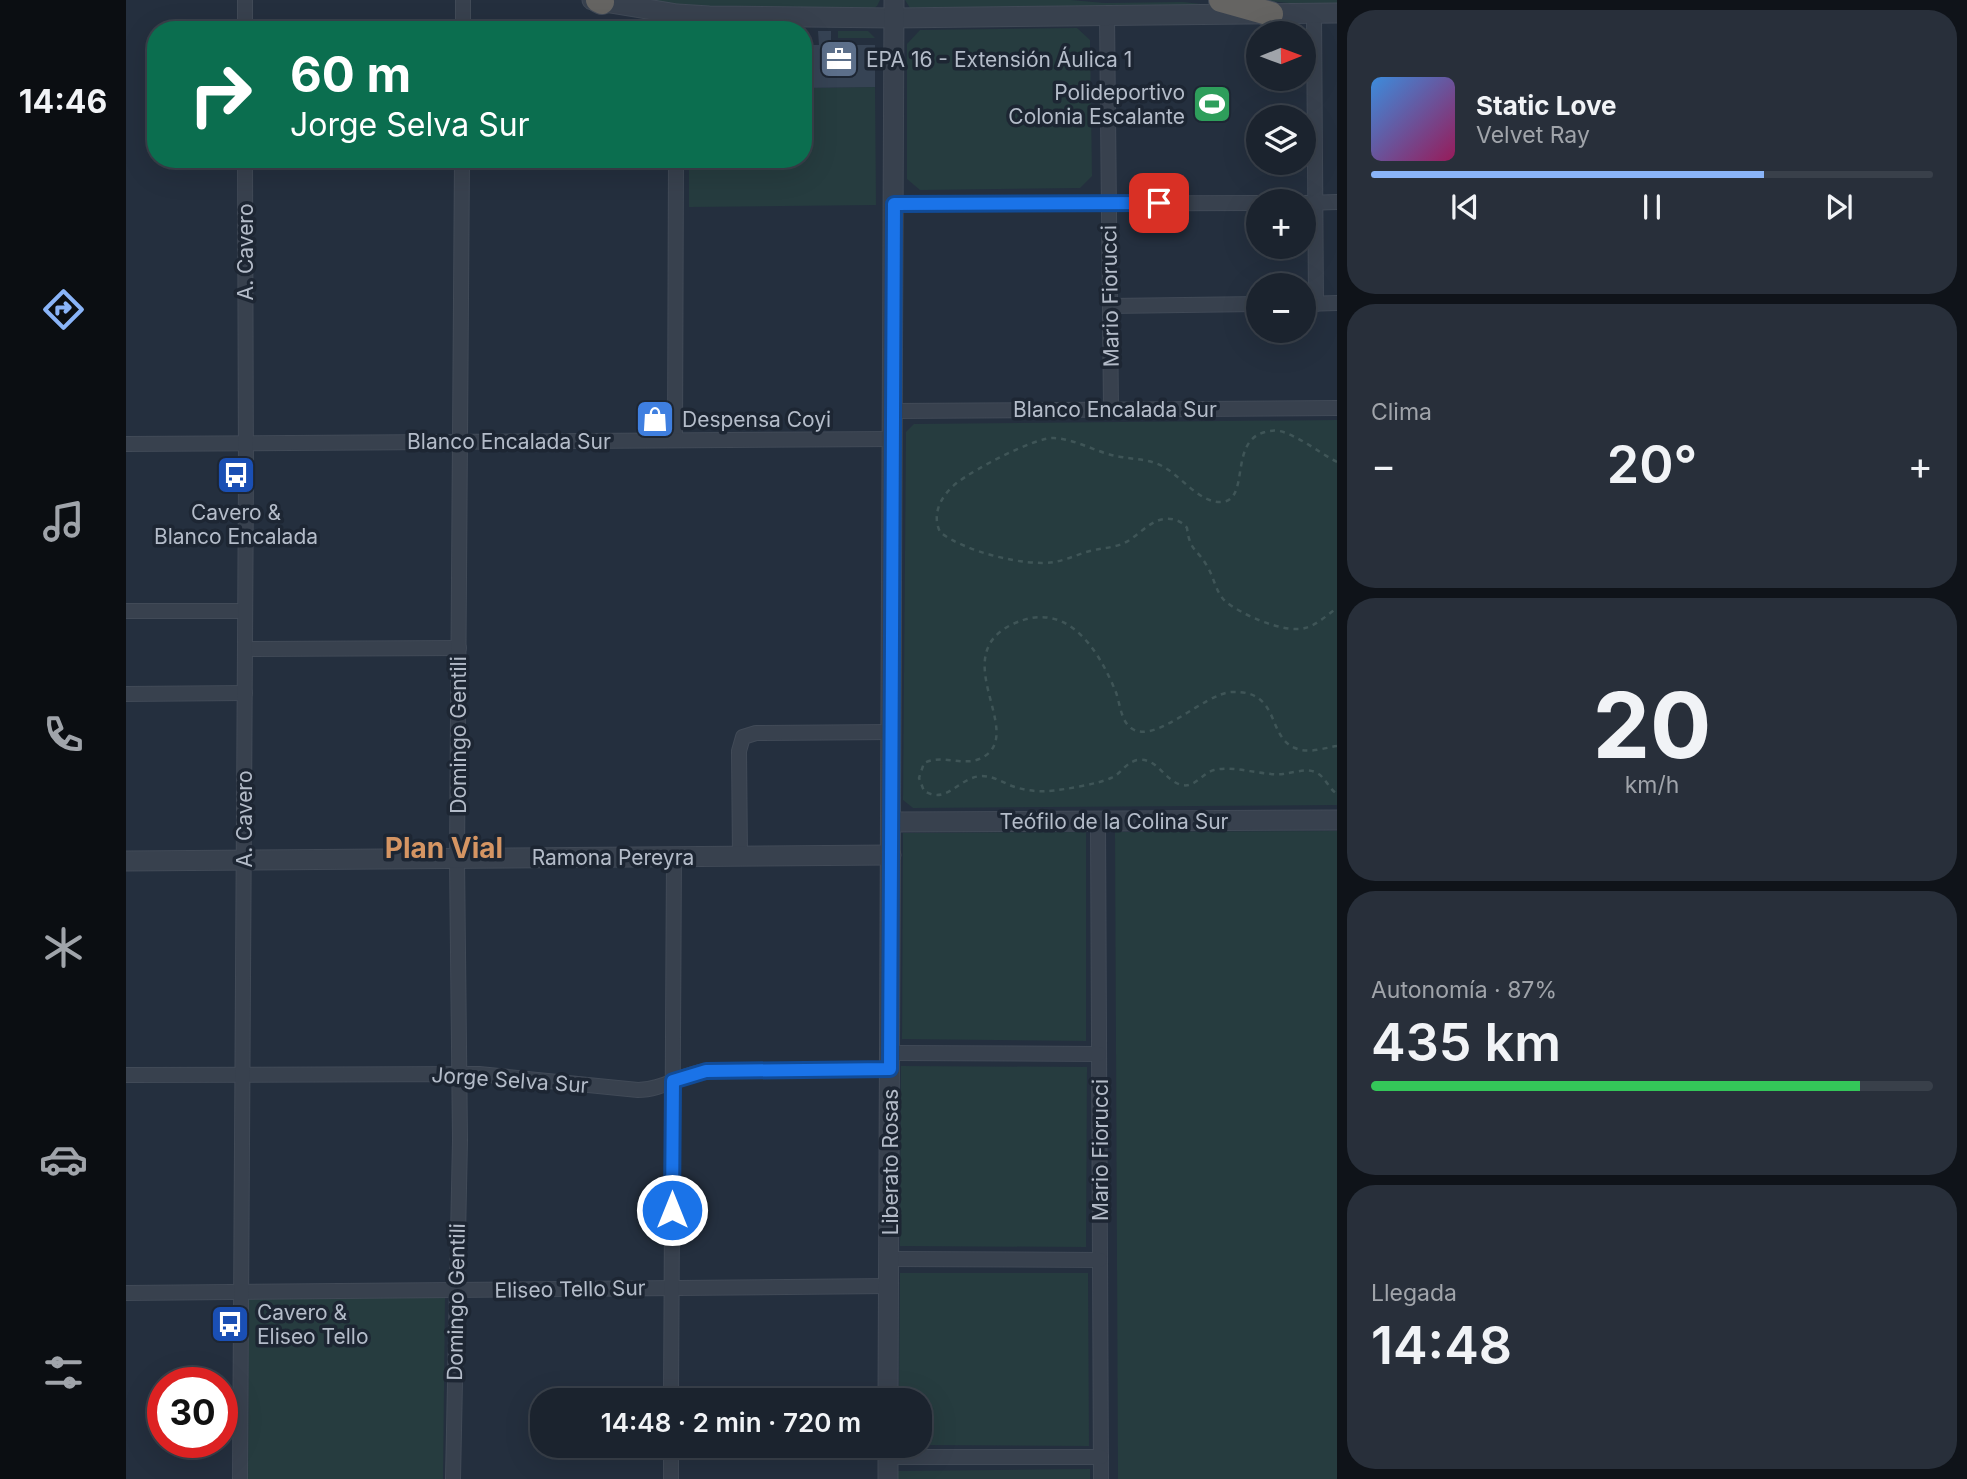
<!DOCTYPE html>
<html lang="es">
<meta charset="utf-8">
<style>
:root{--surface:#1b232e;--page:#282f3a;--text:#f1f3f6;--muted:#a0a4aa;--line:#39404a;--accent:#8ab4f8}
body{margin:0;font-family:Inter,sans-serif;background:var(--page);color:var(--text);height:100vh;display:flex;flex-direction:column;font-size:26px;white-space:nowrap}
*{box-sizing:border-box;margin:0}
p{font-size:23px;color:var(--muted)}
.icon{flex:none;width:38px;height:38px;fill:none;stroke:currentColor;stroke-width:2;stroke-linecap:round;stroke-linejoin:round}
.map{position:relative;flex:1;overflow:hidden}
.drawer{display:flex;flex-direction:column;gap:10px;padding:10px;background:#0f1319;width:630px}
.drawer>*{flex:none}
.banner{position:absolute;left:21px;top:21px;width:665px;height:147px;border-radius:28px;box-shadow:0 7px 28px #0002,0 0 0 2px var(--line);background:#0b6e4f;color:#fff;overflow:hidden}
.needle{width:46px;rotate:89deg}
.tools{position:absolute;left:1120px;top:21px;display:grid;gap:14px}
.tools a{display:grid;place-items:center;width:70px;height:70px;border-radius:50%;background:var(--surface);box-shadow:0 7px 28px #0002,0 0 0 2px var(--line);font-size:35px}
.speed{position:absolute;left:21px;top:1367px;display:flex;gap:14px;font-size:35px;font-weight:700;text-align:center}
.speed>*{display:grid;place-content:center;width:91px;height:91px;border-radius:50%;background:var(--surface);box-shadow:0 7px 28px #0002,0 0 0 2px var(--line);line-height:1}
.speed .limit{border:10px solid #d22;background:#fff;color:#111}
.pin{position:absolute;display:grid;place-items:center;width:60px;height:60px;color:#fff;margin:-30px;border-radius:14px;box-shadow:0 4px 10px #0006}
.me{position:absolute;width:77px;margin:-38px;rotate:0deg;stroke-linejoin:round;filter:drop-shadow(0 0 5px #0008)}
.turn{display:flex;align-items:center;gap:24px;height:147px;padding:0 28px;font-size:32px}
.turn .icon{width:91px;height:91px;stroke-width:2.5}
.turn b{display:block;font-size:49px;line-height:60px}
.big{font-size:52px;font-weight:600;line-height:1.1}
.drawer .widget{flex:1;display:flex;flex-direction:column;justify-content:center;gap:10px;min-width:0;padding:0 24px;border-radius:28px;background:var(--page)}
.drawer .dial{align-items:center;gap:0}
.dial b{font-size:91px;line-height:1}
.song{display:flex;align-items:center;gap:21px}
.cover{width:84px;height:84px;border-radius:10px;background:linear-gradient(135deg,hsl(210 70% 55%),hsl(330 70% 35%))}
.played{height:7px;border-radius:4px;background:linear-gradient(90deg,var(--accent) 70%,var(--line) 70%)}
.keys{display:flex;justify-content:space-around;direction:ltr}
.heat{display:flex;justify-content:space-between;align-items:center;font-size:38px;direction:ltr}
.charge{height:10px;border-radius:5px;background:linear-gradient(90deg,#34c759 87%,var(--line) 0)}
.trip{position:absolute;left:404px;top:1388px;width:402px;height:70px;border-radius:28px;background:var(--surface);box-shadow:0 7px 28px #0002,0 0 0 2px var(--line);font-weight:600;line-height:70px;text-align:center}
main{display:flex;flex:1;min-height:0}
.dock{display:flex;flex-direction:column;width:126px;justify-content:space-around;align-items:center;background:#0b0e12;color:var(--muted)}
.dock .icon{width:49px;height:49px}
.dock .current{color:var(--accent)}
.dock b{font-size:32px;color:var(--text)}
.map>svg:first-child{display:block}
.green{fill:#263c3f}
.building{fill:#364354}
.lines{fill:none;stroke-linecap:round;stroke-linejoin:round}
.minor-casing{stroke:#414a57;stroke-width:16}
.tertiary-casing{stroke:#414a57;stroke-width:21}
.trunk-casing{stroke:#434c59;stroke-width:26}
.path{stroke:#3f5557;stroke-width:2.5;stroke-dasharray:5 5;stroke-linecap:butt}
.minor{stroke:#38414e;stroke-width:14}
.tertiary{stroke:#38414e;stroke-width:19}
.trunk{stroke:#656462;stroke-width:24}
.route-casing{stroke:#114b97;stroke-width:18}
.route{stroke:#1a73e8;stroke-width:12}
.labels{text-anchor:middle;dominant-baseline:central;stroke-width:7;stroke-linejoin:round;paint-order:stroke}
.poi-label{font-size:21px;fill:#b4bcc9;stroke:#1d2633;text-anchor:start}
.street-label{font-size:21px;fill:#b4bcc9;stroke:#1d2633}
.district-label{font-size:28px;font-weight:bold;fill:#d59563;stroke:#1d2633}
</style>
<main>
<nav class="dock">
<b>14:46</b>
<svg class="icon current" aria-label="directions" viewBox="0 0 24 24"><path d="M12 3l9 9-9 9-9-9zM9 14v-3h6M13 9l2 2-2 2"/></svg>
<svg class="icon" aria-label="music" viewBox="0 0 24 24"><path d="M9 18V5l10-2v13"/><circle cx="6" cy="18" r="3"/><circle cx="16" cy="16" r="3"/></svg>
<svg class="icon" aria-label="phone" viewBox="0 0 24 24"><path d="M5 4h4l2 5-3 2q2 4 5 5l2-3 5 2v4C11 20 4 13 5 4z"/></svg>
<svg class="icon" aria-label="climate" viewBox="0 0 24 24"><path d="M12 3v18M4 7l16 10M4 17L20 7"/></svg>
<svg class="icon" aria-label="car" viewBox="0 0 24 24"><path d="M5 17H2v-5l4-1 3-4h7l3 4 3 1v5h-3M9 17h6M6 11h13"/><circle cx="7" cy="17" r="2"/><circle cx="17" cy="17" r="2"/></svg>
<svg class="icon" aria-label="filters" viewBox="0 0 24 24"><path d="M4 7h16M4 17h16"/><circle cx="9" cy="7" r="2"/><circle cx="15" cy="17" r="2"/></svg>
</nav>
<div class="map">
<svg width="1211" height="1479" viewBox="0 0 1211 1479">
<rect width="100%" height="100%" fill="#242f3e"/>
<g class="green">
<polygon points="499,0 754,0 751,6 745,10 586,10"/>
<polygon points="779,0 945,0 978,3 1057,2 1084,5 784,8"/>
<polygon points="1134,0 1211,0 1211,5 1180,5"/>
<polygon points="951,28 964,40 966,176 954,188 794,190 781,179 781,44 794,30"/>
<polygon points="712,31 742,31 749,38 712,38"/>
<polygon points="749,87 750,205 563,207 563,159 677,159 677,88"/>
<polygon points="1211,420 1211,805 787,808 777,800 780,432 788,424"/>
<polygon points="1211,831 1211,1479 992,1479 989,832"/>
<polygon points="960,832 960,1041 776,1039 777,833"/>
<polygon points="775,1066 961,1067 960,1247 774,1246"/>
<polygon points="774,1273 962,1273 963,1446 795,1445 794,1400 773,1400"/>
<polygon points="123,1296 319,1298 317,1479 122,1479"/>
<polygon points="964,1469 964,1479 772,1479 772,1471"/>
</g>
<polygon class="building" points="692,31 705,31 705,45 749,45 749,87 677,88 677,45 693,45"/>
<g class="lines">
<g class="minor-casing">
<g id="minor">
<polyline points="119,0 119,30"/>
<polyline points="1188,13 1190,304"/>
<polyline points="981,15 985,409"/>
<polyline points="337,30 337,0"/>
<polyline points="551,30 551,14"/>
<polyline points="1178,203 1211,202"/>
<polyline points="768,204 1132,203"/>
<polyline points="1178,304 1211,303"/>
<polyline points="984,306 1132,304"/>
<polyline points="767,411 1211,408"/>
<polyline points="549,440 550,159"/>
<polyline points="0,444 767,439"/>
<polyline points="0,611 119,611"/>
<polyline points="119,649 333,648"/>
<polyline points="0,694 119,693"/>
<polyline points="972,821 975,1479"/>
<polyline points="614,856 613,751 617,737 630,733 765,732"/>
<polyline points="764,1053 973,1054"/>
<path d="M0 1075 353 1074 512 1090C536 1090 556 1074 580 1071L764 1069"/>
<polyline points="763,1259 974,1260"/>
<polyline points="0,1293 763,1286"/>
<polyline points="545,1400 548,856"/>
<polyline points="762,1457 975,1457"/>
<polyline points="114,1479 120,475 119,159"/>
<polyline points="327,1479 334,1140 331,858 336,159"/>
<polyline points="545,1479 545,1446"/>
</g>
</g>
<g class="tertiary-casing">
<g id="tertiary">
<polyline points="466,0 551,14 583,16 768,18 1211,13"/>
<polyline points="765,822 1211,820"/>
<polyline points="0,861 765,855"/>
<polyline points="762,1400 768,0"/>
<polyline points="762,1479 762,1446"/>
</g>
</g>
<g class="trunk-casing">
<g id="trunk">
<polyline points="472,0 476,2"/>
<polyline points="1095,0 1145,14"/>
</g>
</g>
<g class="path">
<path d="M1211 462C1194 453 1178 440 1160 433 1153 430 1146 430 1139 432 1102 441 1125 501 1095 502 1075 503 1057 479 1041 469 1025 458 1008 460 990 456 970 452 949 439 928 438 909 437 849 469 832 482 816 494 805 513 814 532 837 551 899 567 928 562 941 560 952 554 964 551 975 548 986 548 996 544 1011 538 1022 521 1038 519 1047 518 1056 521 1061 528 1064 552 1071 548 1081 566 1088 577 1089 590 1098 600 1113 614 1159 634 1179 628 1191 625 1201 615 1211 608"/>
<path d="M1211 746C1198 748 1182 754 1169 748 1140 736 1155 690 1106 692 1078 693 1029 746 1005 728 994 720 994 701 989 690 971 647 940 599 887 624 820 655 898 730 859 756 840 769 818 753 798 763L793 778 798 791C822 805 832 777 856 776 867 776 876 782 886 786 897 790 910 792 922 791 937 790 972 784 985 778 995 774 999 763 1011 760 1032 757 1038 781 1056 785 1069 788 1076 773 1088 770 1110 765 1135 776 1157 774 1167 773 1179 768 1189 772 1199 776 1202 788 1211 794"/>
</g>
<use href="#minor" class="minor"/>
<use href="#tertiary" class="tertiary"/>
<use href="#trunk" class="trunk"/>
</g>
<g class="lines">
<g class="route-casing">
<polyline id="route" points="546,1210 547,1081 580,1071 764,1069 768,204 1033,203"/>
</g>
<use href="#route" class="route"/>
</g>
<defs>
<g id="office-square" transform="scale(2.0125)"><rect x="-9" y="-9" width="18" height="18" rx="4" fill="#5c6f8a" stroke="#1d2633"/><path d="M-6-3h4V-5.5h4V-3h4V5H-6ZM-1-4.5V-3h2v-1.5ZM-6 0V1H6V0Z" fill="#fff"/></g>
<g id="stadium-square" transform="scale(2.0125)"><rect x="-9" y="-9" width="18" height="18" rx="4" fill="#2e9e5b" stroke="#1d2633"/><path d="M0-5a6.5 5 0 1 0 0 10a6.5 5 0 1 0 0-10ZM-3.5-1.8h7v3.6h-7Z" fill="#fff"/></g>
<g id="shop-square" transform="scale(2.0125)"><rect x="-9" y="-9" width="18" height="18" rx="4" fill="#3f7fe0" stroke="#1d2633"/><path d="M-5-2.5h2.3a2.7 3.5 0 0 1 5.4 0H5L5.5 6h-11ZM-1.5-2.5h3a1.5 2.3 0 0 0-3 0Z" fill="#fff"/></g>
<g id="bus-square" transform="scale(2.0125)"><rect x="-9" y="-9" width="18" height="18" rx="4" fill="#1a4fb4" stroke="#1d2633"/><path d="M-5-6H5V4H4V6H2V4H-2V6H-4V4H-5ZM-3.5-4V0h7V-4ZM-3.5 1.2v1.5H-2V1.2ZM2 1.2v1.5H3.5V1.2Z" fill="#fff"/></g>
</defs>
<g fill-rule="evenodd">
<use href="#office-square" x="713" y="59"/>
<use href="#stadium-square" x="1086" y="104"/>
<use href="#shop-square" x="529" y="419"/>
<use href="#bus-square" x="110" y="475"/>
<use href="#bus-square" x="104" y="1324"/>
</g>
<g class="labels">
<g class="poi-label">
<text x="740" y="59">EPA 16 - Extensión Áulica 1</text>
<text x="1059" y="92" text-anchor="end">Polideportivo<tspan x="1059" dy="24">Colonia Escalante</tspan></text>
<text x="556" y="419">Despensa Coyi</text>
<text x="110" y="512" text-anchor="middle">Cavero &amp;<tspan x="110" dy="24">Blanco Encalada</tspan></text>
<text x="131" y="1312">Cavero &amp;<tspan x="131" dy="24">Eliseo Tello</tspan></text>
</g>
<g class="street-label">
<text transform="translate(119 252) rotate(-90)">A. Cavero</text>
<text transform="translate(984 296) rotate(-91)">Mario Fiorucci</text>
<text x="989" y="409">Blanco Encalada Sur</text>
<text x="383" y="441">Blanco Encalada Sur</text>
<text transform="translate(332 735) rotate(-90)">Domingo Gentili</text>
<text transform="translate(118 819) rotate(-90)">A. Cavero</text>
<text x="988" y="821">Teófilo de la Colina Sur</text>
<text x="487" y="857">Ramona Pereyra</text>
<text transform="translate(384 1080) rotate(4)">Jorge Selva Sur</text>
<text transform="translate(974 1150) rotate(-90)">Mario Fiorucci</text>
<text transform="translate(764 1162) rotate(-90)">Liberato Rosas</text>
<text transform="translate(444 1289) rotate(-1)">Eliseo Tello Sur</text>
<text transform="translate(330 1302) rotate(-89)">Domingo Gentili</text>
</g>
<g class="district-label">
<text x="318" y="848">Plan Vial</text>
</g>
</g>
</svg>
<div class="tools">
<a><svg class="needle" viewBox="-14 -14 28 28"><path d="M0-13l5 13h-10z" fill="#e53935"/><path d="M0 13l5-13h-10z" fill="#a0a4aa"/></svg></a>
<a><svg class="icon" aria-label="layers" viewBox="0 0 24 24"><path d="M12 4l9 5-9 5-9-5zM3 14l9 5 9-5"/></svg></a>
<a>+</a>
<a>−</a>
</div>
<div class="speed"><div class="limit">30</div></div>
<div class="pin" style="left:1033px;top:203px;background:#d93025"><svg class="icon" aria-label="arrive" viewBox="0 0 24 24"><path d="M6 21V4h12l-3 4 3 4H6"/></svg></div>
<svg class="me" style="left:546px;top:1210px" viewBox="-20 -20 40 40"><circle r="17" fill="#1a73e8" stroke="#fff" stroke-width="3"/><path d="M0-11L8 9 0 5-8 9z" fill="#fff"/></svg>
<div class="trip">14:48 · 2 min · 720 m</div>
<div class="banner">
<div class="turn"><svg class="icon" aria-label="right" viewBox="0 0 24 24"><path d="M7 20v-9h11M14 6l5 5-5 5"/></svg><div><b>60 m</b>Jorge Selva Sur</div></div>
</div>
</div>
<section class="drawer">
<div class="widget">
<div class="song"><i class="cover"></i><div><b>Static Love</b><p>Velvet Ray</p></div></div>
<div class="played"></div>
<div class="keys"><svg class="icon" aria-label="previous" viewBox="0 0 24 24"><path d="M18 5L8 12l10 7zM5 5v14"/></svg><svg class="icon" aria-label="pause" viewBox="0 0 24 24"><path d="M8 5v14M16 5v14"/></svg><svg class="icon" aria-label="next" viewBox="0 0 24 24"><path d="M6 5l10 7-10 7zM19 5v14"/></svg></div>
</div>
<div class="widget"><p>Clima</p>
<div class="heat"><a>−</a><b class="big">20°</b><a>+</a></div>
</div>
<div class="widget dial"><b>20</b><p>km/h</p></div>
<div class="widget"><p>Autonomía · 87%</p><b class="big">435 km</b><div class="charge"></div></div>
<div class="widget"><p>Llegada</p><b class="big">14:48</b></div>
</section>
</main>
